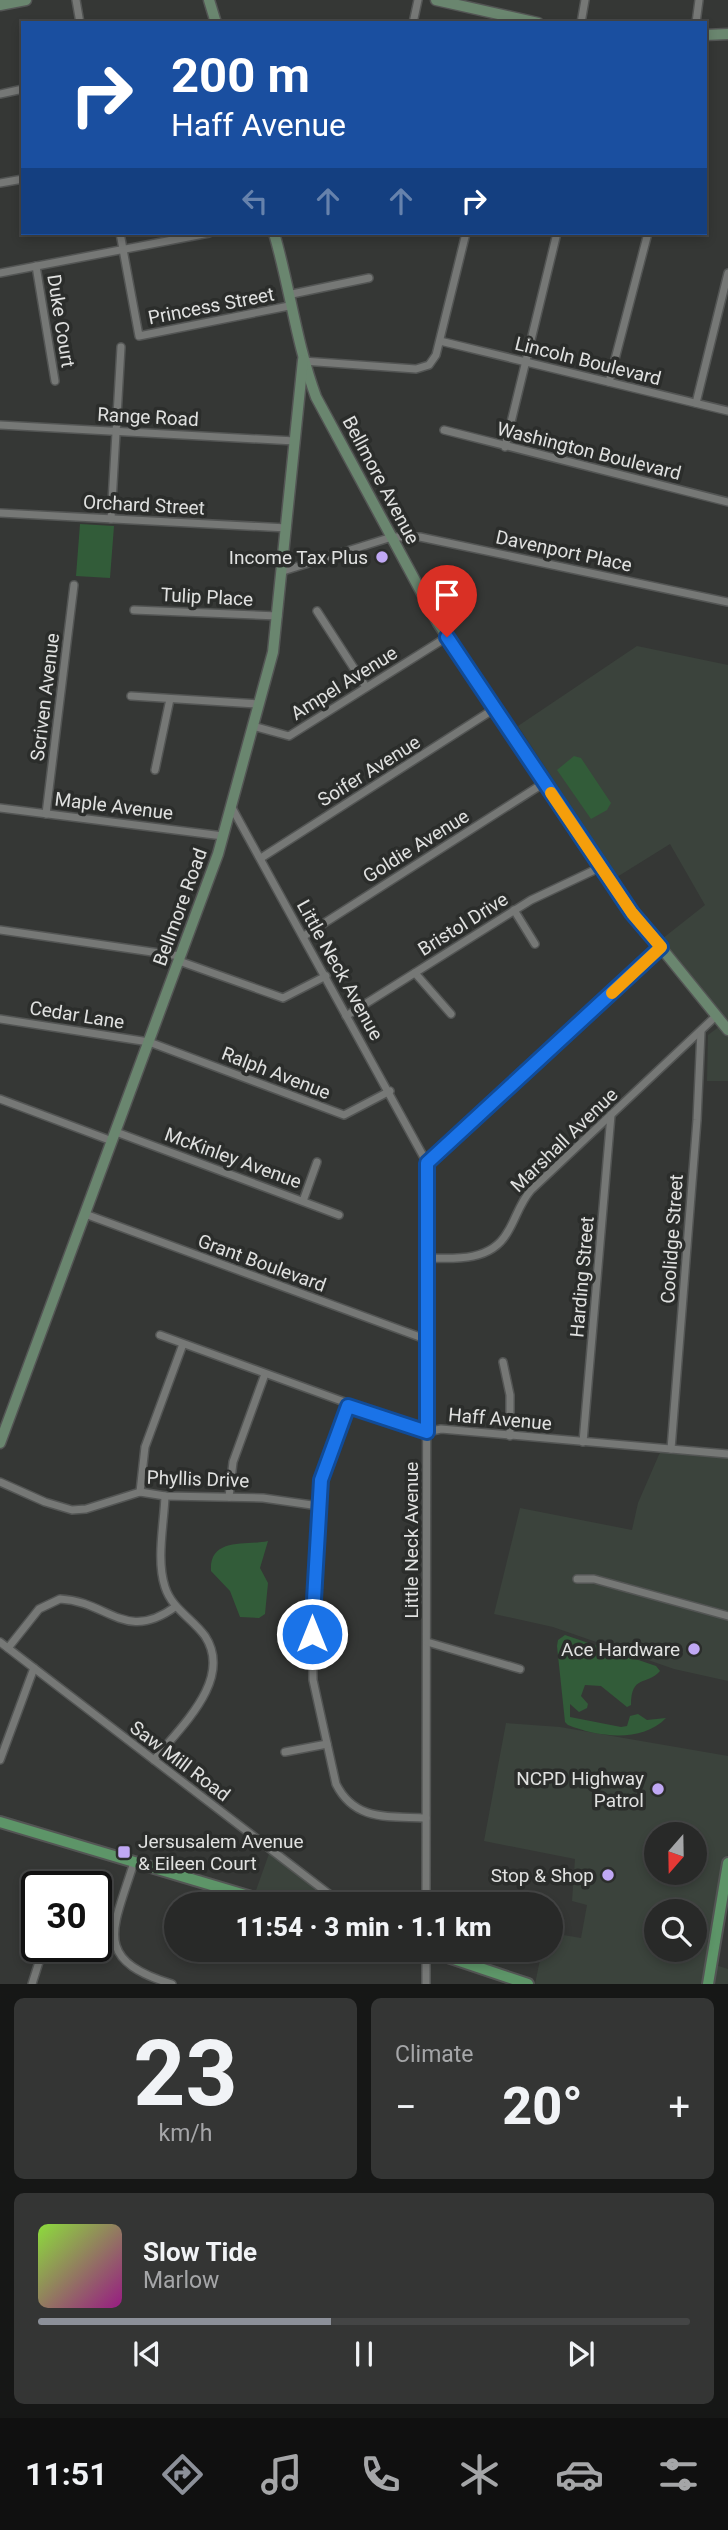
<!DOCTYPE html>
<meta charset="utf-8">
<style>
:root{--surface:#282928;--page:#343534;--text:#f1f3f6;--muted:#a5a6a8;--line:#444545;--accent:#8c9099}
body{margin:0;font-family:Roboto,sans-serif;background:var(--page);color:var(--text);height:100vh;display:flex;flex-direction:column;font-size:26px;white-space:nowrap}
*{box-sizing:border-box;margin:0}
p{font-size:23px;color:var(--muted)}
.icon{flex:none;width:38px;height:38px;fill:none;stroke:currentColor;stroke-width:2;stroke-linecap:round;stroke-linejoin:round}
.map{position:relative;height:1984px;overflow:hidden}
.sheet{display:flex;flex-direction:column;gap:14px;padding:14px;background:#161716;flex:1}
.sheet>*{flex:none}
.hud{position:absolute;left:21px;top:21px;width:686px;height:214px;border-radius:0px;box-shadow:0 4px 10px #0003,0 0 0 2px var(--line);background:#1a4fa0;color:#fff;overflow:hidden}
.needle{width:46px;rotate:200deg}
.controls{position:absolute;left:644px;top:1822px;display:grid;gap:14px}
.controls a{display:grid;place-items:center;width:63px;height:63px;border-radius:50%;background:var(--surface);box-shadow:0 4px 10px #0003,0 0 0 2px var(--line);font-size:35px}
.speed{position:absolute;left:21px;top:1871px;display:flex;gap:14px;font-size:35px;font-weight:700;text-align:center}
.speed>*{display:grid;place-content:center;width:91px;height:91px;border-radius:50%;background:var(--surface);box-shadow:0 4px 10px #0003,0 0 0 2px var(--line);line-height:1}
.speed .limit{border:4px solid #111;border-radius:10px;background:#fff;color:#111}
.pin{position:absolute;display:grid;place-items:center;width:60px;height:60px;color:#fff;margin:-72px -30px;border-radius:50% 50% 50% 0;rotate:-45deg;box-shadow:0 0 7px #0007}
.pin .icon{rotate:45deg}
.me{position:absolute;width:77px;margin:-38px;rotate:0deg;stroke-linejoin:round;filter:drop-shadow(0 0 5px #0008)}
.turn{display:flex;align-items:center;gap:24px;height:147px;padding:0 35px;font-size:32px}
.turn .icon{width:91px;height:91px;stroke-width:2.5}
.turn b{display:block;font-size:49px;line-height:60px}
.lanes{display:flex;align-items:center;height:66px;padding:0 35px;background:#0003;justify-content:center;gap:35px;direction:ltr}
.lanes .off{opacity:.35}
.big{font-size:52px;font-weight:800;line-height:1.1}
.sheet .card{flex:1;display:flex;flex-direction:column;justify-content:center;gap:10px;min-width:0;padding:0 24px;border-radius:10px;background:var(--page)}
.sheet .dial{align-items:center;gap:0}
.dial b{font-size:91px;line-height:1}
.song{display:flex;align-items:center;gap:21px}
.cover{width:84px;height:84px;border-radius:10px;background:linear-gradient(135deg,hsl(90 70% 55%),hsl(310 70% 35%))}
.played{height:7px;border-radius:4px;background:linear-gradient(90deg,var(--accent) 45%,var(--line) 45%)}
.keys{display:flex;justify-content:space-around;direction:ltr}
.heat{display:flex;justify-content:space-between;align-items:center;font-size:38px;direction:ltr}
.sheet .tiles{flex:1;display:grid;gap:14px;grid-template-columns:1fr 1fr}
.card:last-child{grid-column:span 2}
.trip{position:absolute;left:164px;top:1892px;width:399px;height:70px;border-radius:35px;background:var(--surface);box-shadow:0 4px 10px #0003,0 0 0 2px var(--line);font-weight:800;line-height:70px;text-align:center}
.menu{display:flex;height:112px;justify-content:space-around;align-items:center;background:#101010;color:var(--muted)}
.menu .icon{width:49px;height:49px}
.menu .active{color:var(--accent)}
.menu b{font-size:32px;color:var(--text)}
.map>svg:first-child{display:block}
.built{fill:#3b433c;fill-rule:evenodd}
.green{fill:#325c39}
.lines{fill:none;stroke-linecap:round;stroke-linejoin:round}
.street-casing{stroke:#535554;stroke-width:10}
.secondary-casing{stroke:#535554;stroke-width:13}
.primary-casing{stroke:#535554;stroke-width:14}
.street{stroke:#767876;stroke-width:7}
.secondary{stroke:#6a866f;stroke-width:10}
.primary{stroke:#5d9568;stroke-width:10}
.route-casing{stroke:#114b97;stroke-width:18}
.route{stroke:#1a73e8;stroke-width:12}
.slow{stroke:#f59e0b;stroke-width:12}
.poi-dot{fill:#c0a8f4;stroke:#2b2d2b;stroke-width:2.5}
.labels{text-anchor:middle;dominant-baseline:central;stroke-width:7;stroke-linejoin:round;paint-order:stroke}
.street-label{font-size:19px;fill:#e0e1e0;stroke:#2b2d2b}
.poi-label{font-size:19px;fill:#e0e1e0;stroke:#2b2d2b;text-anchor:end}
</style>
<div class="map">
<svg width="728" height="1984" viewBox="0 0 728 1984">
<rect width="100%" height="100%" fill="#353735"/>
<g class="built">
<polygon points="637,646 728,665 728,1020 662,939 705,905 670,844 617,877 518,726"/>
<polygon points="728,1020 728,1081 707,1081 708,1035"/>
<polygon points="661,1450 728,1456 728,1681 674,1669 553,1627 494,1614 520,1508 632,1530 638,1503"/>
<path d="M506 1723 560 1727 728 1756V1853L709 1963 728 1969V1984H535L542 1950H551V1933L581 1938 587 1905 572 1901 575 1859 484 1841ZM656 1834H695V1872H656ZM656 1911H695V1950H656Z"/>
<polygon points="270,1851 341,1904 281,1904 254,1896"/>
</g>
<g class="green">
<polygon points="80,524 114,526 110,578 76,576"/>
<polygon points="574,756 581,758 611,803 607,810 591,819 557,770"/>
<path d="M268 1541 260 1568 268 1583 265 1614 259 1618 240 1617 230 1591 211 1571C209 1537 246 1546 268 1541Z"/>
<path d="M565 1635 656 1666 660 1671C647 1686 631 1674 631 1705L627 1707 601 1686 585 1685 581 1696 588 1704 587 1708 579 1712 570 1704V1717L621 1727 627 1726 630 1716 638 1714 647 1720 666 1718C642 1743 598 1737 568 1725L565 1722 557 1646 558 1640Z"/>
</g>
<g class="lines">
<g class="street-casing">
<g id="street">
<polyline points="76,0 80,23"/>
<polyline points="413,23 418,0"/>
<polyline points="581,23 585,0"/>
<polyline points="696,23 699,0"/>
<polyline points="0,94 23,89"/>
<polyline points="0,183 23,179"/>
<polyline points="120,233 139,336 289,306"/>
<polyline points="36,266 55,381"/>
<polyline points="0,273 209,233"/>
<polyline points="292,294 369,278"/>
<polyline points="440,341 728,411"/>
<polyline points="303,361 416,369 429,365 436,355 466,233"/>
<polyline points="609,382 648,233"/>
<polyline points="696,403 728,273"/>
<polyline points="0,425 295,441"/>
<polyline points="444,430 728,502"/>
<polyline points="505,447 557,233"/>
<polyline points="0,513 287,528"/>
<polyline points="111,519 121,347"/>
<polyline points="283,571 392,537 420,537 728,602"/>
<polyline points="134,610 278,616"/>
<polyline points="317,611 366,687"/>
<polyline points="131,696 258,704"/>
<polyline points="253,726 289,736 447,637"/>
<polyline points="155,770 170,699"/>
<polyline points="231,806 427,1163 426,1904"/>
<polyline points="0,808 223,836"/>
<polyline points="46,814 74,585"/>
<polyline points="261,858 494,709"/>
<polyline points="514,910 535,944"/>
<polyline points="0,930 180,956"/>
<polyline points="304,936 544,783"/>
<polyline points="179,961 283,998 326,976"/>
<polyline points="415,973 451,1014"/>
<polyline points="346,1016 531,900 601,867"/>
<polyline points="0,1019 149,1042 344,1115 390,1091"/>
<polyline points="0,1099 112,1141"/>
<polyline points="116,1132 339,1215"/>
<polyline points="427,1163 661,947"/>
<polyline points="303,1201 317,1162"/>
<polyline points="85,1214 428,1340"/>
<path d="M428 1258C456 1259 491 1261 507 1233 516 1219 519 1204 531 1190L716 1016"/>
<polyline points="160,1335 427,1432 441,1429 728,1454"/>
<polyline points="503,1362 510,1395 510,1436"/>
<path d="M348 1406 321 1480 318 1564 312 1593 313 1680 336 1784C355 1822 389 1816 426 1818"/>
<polyline points="583,1442 611,1115"/>
<polyline points="671,1449 697,1120 701,1031"/>
<polyline points="0,1482 45,1502 72,1510 86,1509 140,1492 165,1496 263,1498 319,1506"/>
<polyline points="140,1492 145,1447 183,1344"/>
<polyline points="229,1497 233,1462 265,1374"/>
<polyline points="577,1579 594,1579 728,1616"/>
<polyline points="0,1642 342,1904"/>
<polyline points="427,1642 520,1669"/>
<path d="M8 1648 39 1609 60 1599C108 1601 125 1643 175 1607"/>
<polyline points="285,1752 327,1744"/>
<polyline points="0,1760 34,1668"/>
<path d="M154 1760C179 1728 234 1680 205 1636 192 1618 172 1609 165 1587 156 1560 164 1524 165 1496"/>
<path d="M134 1862C114 1928 90 1959 172 1984"/>
<polyline points="96,1940 114,1938"/>
<polyline points="426,1950 426,1984"/>
<polyline points="32,1984 44,1946"/>
</g>
</g>
<g class="secondary-casing">
<g id="secondary">
<polyline points="209,0 216,23"/>
<polyline points="436,0 538,23"/>
<polyline points="0,5 26,0"/>
<polyline points="705,35 728,34"/>
<path d="M274 233C290 288 296 342 316 397L438 623 633 913 728 1030"/>
<polyline points="0,1443 218,854 273,652 303,360"/>
</g>
</g>
<g class="primary-casing">
<g id="primary">
<polyline points="0,1822 275,1904"/>
<polyline points="427,1950 528,1984"/>
<polyline points="708,1984 728,1863"/>
</g>
</g>
<use href="#street" class="street"/>
<use href="#secondary" class="secondary"/>
<use href="#primary" class="primary"/>
</g>
<g class="lines">
<g class="route-casing">
<polyline id="route" points="312,1634 321,1480 348,1406 427,1432 427,1163 661,947 632,913 447,637"/>
</g>
<use href="#route" class="route"/>
<polyline class="slow" points="551,793 632,913 661,947 612,993"/>
</g>
<g class="poi-dot">
<circle cx="382" cy="557" r="7"/>
<circle cx="694" cy="1649" r="7"/>
<circle cx="658" cy="1789" r="7"/>
<rect x="117" y="1845" width="14" height="14" rx="3.5"/>
<circle cx="608" cy="1875" r="7"/>
</g>
<g class="labels">
<g class="street-label">
<text transform="translate(211 306) rotate(-11)">Princess Street</text>
<text transform="translate(61 321) rotate(81)">Duke Court</text>
<text transform="translate(588 361) rotate(14)">Lincoln Boulevard</text>
<text transform="translate(148 417) rotate(3)">Range Road</text>
<text transform="translate(589 451) rotate(14)">Washington Boulevard</text>
<text transform="translate(381 480) rotate(62)">Bellmore Avenue</text>
<text transform="translate(144 505) rotate(3)">Orchard Street</text>
<text transform="translate(564 551) rotate(12)">Davenport Place</text>
<text transform="translate(207 597) rotate(3)">Tulip Place</text>
<text transform="translate(344 683) rotate(-32)">Ampel Avenue</text>
<text transform="translate(45 697) rotate(-83)">Scriven Avenue</text>
<text transform="translate(369 771) rotate(-32)">Soifer Avenue</text>
<text transform="translate(114 806) rotate(7)">Maple Avenue</text>
<text transform="translate(416 846) rotate(-32)">Goldie Avenue</text>
<text transform="translate(180 907) rotate(-70)">Bellmore Road</text>
<text transform="translate(463 924) rotate(-32)">Bristol Drive</text>
<text transform="translate(340 970) rotate(61)">Little Neck Avenue</text>
<text transform="translate(77 1015) rotate(9)">Cedar Lane</text>
<text transform="translate(276 1073) rotate(21)">Ralph Avenue</text>
<text transform="translate(564 1140) rotate(-44)">Marshall Avenue</text>
<text transform="translate(233 1158) rotate(20)">McKinley Avenue</text>
<text transform="translate(672 1239) rotate(-86)">Coolidge Street</text>
<text transform="translate(262 1263) rotate(20)">Grant Boulevard</text>
<text transform="translate(582 1277) rotate(-85)">Harding Street</text>
<text transform="translate(500 1419) rotate(5)">Haff Avenue</text>
<text transform="translate(198 1479) rotate(2)">Phyllis Drive</text>
<text transform="translate(411 1540) rotate(-90)">Little Neck Avenue</text>
<text transform="translate(180 1761) rotate(37)">Saw Mill Road</text>
</g>
<g class="poi-label">
<text x="368" y="557">Income Tax Plus</text>
<text x="680" y="1649">Ace Hardware</text>
<text x="644" y="1778">NCPD Highway<tspan x="644" dy="22">Patrol</tspan></text>
<text x="138" y="1841" text-anchor="start">Jersusalem Avenue<tspan x="138" dy="22">&amp; Eileen Court</tspan></text>
<text x="594" y="1875">Stop &amp; Shop</text>
</g>
</g>
</svg>
<div class="controls">
<a><svg class="needle" viewBox="-14 -14 28 28"><path d="M0-13l5 13h-10z" fill="#e53935"/><path d="M0 13l5-13h-10z" fill="#a5a6a8"/></svg></a>
<a><svg class="icon" aria-label="search" viewBox="0 0 24 24"><circle cx="10" cy="10" r="6"/><path d="M15 15l6 6"/></svg></a>
</div>
<div class="speed"><div class="limit">30</div></div>
<div class="pin" style="left:447px;top:637px;background:#d93025"><svg class="icon" aria-label="arrive" viewBox="0 0 24 24"><path d="M6 21V4h12l-3 4 3 4H6"/></svg></div>
<svg class="me" style="left:312px;top:1634px" viewBox="-20 -20 40 40"><circle r="17" fill="#1a73e8" stroke="#fff" stroke-width="3"/><path d="M0-11L8 9 0 5-8 9z" fill="#fff"/></svg>
<div class="trip">11:54 · 3 min · 1.1 km</div>
<div class="hud">
<div class="turn"><svg class="icon" aria-label="right" viewBox="0 0 24 24"><path d="M7 20v-9h11M14 6l5 5-5 5"/></svg><div><b>200 m</b>Haff Avenue</div></div>
<div class="lanes"><svg class="icon off" aria-label="left" viewBox="0 0 24 24"><path d="M17 20v-9H6M10 6l-5 5 5 5"/></svg><svg class="icon off" aria-label="ahead" viewBox="0 0 24 24"><path d="M12 20V5M6 11l6-6 6 6"/></svg><svg class="icon off" aria-label="ahead" viewBox="0 0 24 24"><path d="M12 20V5M6 11l6-6 6 6"/></svg><svg class="icon" aria-label="right" viewBox="0 0 24 24"><path d="M7 20v-9h11M14 6l5 5-5 5"/></svg></div>
</div>
</div>
<section class="sheet">
<div class="tiles">
<div class="card dial"><b>23</b><p>km/h</p></div>
<div class="card"><p>Climate</p>
<div class="heat"><a>−</a><b class="big">20°</b><a>+</a></div>
</div>
<div class="card">
<div class="song"><i class="cover"></i><div><b>Slow Tide</b><p>Marlow</p></div></div>
<div class="played"></div>
<div class="keys"><svg class="icon" aria-label="previous" viewBox="0 0 24 24"><path d="M18 5L8 12l10 7zM5 5v14"/></svg><svg class="icon" aria-label="pause" viewBox="0 0 24 24"><path d="M8 5v14M16 5v14"/></svg><svg class="icon" aria-label="next" viewBox="0 0 24 24"><path d="M6 5l10 7-10 7zM19 5v14"/></svg></div>
</div>
</div>
</section>
<nav class="menu">
<b>11:51</b>
<svg class="icon active" aria-label="directions" viewBox="0 0 24 24"><path d="M12 3l9 9-9 9-9-9zM9 14v-3h6M13 9l2 2-2 2"/></svg>
<svg class="icon" aria-label="music" viewBox="0 0 24 24"><path d="M9 18V5l10-2v13"/><circle cx="6" cy="18" r="3"/><circle cx="16" cy="16" r="3"/></svg>
<svg class="icon" aria-label="phone" viewBox="0 0 24 24"><path d="M5 4h4l2 5-3 2q2 4 5 5l2-3 5 2v4C11 20 4 13 5 4z"/></svg>
<svg class="icon" aria-label="climate" viewBox="0 0 24 24"><path d="M12 3v18M4 7l16 10M4 17L20 7"/></svg>
<svg class="icon" aria-label="car" viewBox="0 0 24 24"><path d="M5 17H2v-5l4-1 3-4h7l3 4 3 1v5h-3M9 17h6M6 11h13"/><circle cx="7" cy="17" r="2"/><circle cx="17" cy="17" r="2"/></svg>
<svg class="icon" aria-label="filters" viewBox="0 0 24 24"><path d="M4 7h16M4 17h16"/><circle cx="9" cy="7" r="2"/><circle cx="15" cy="17" r="2"/></svg>
</nav>
